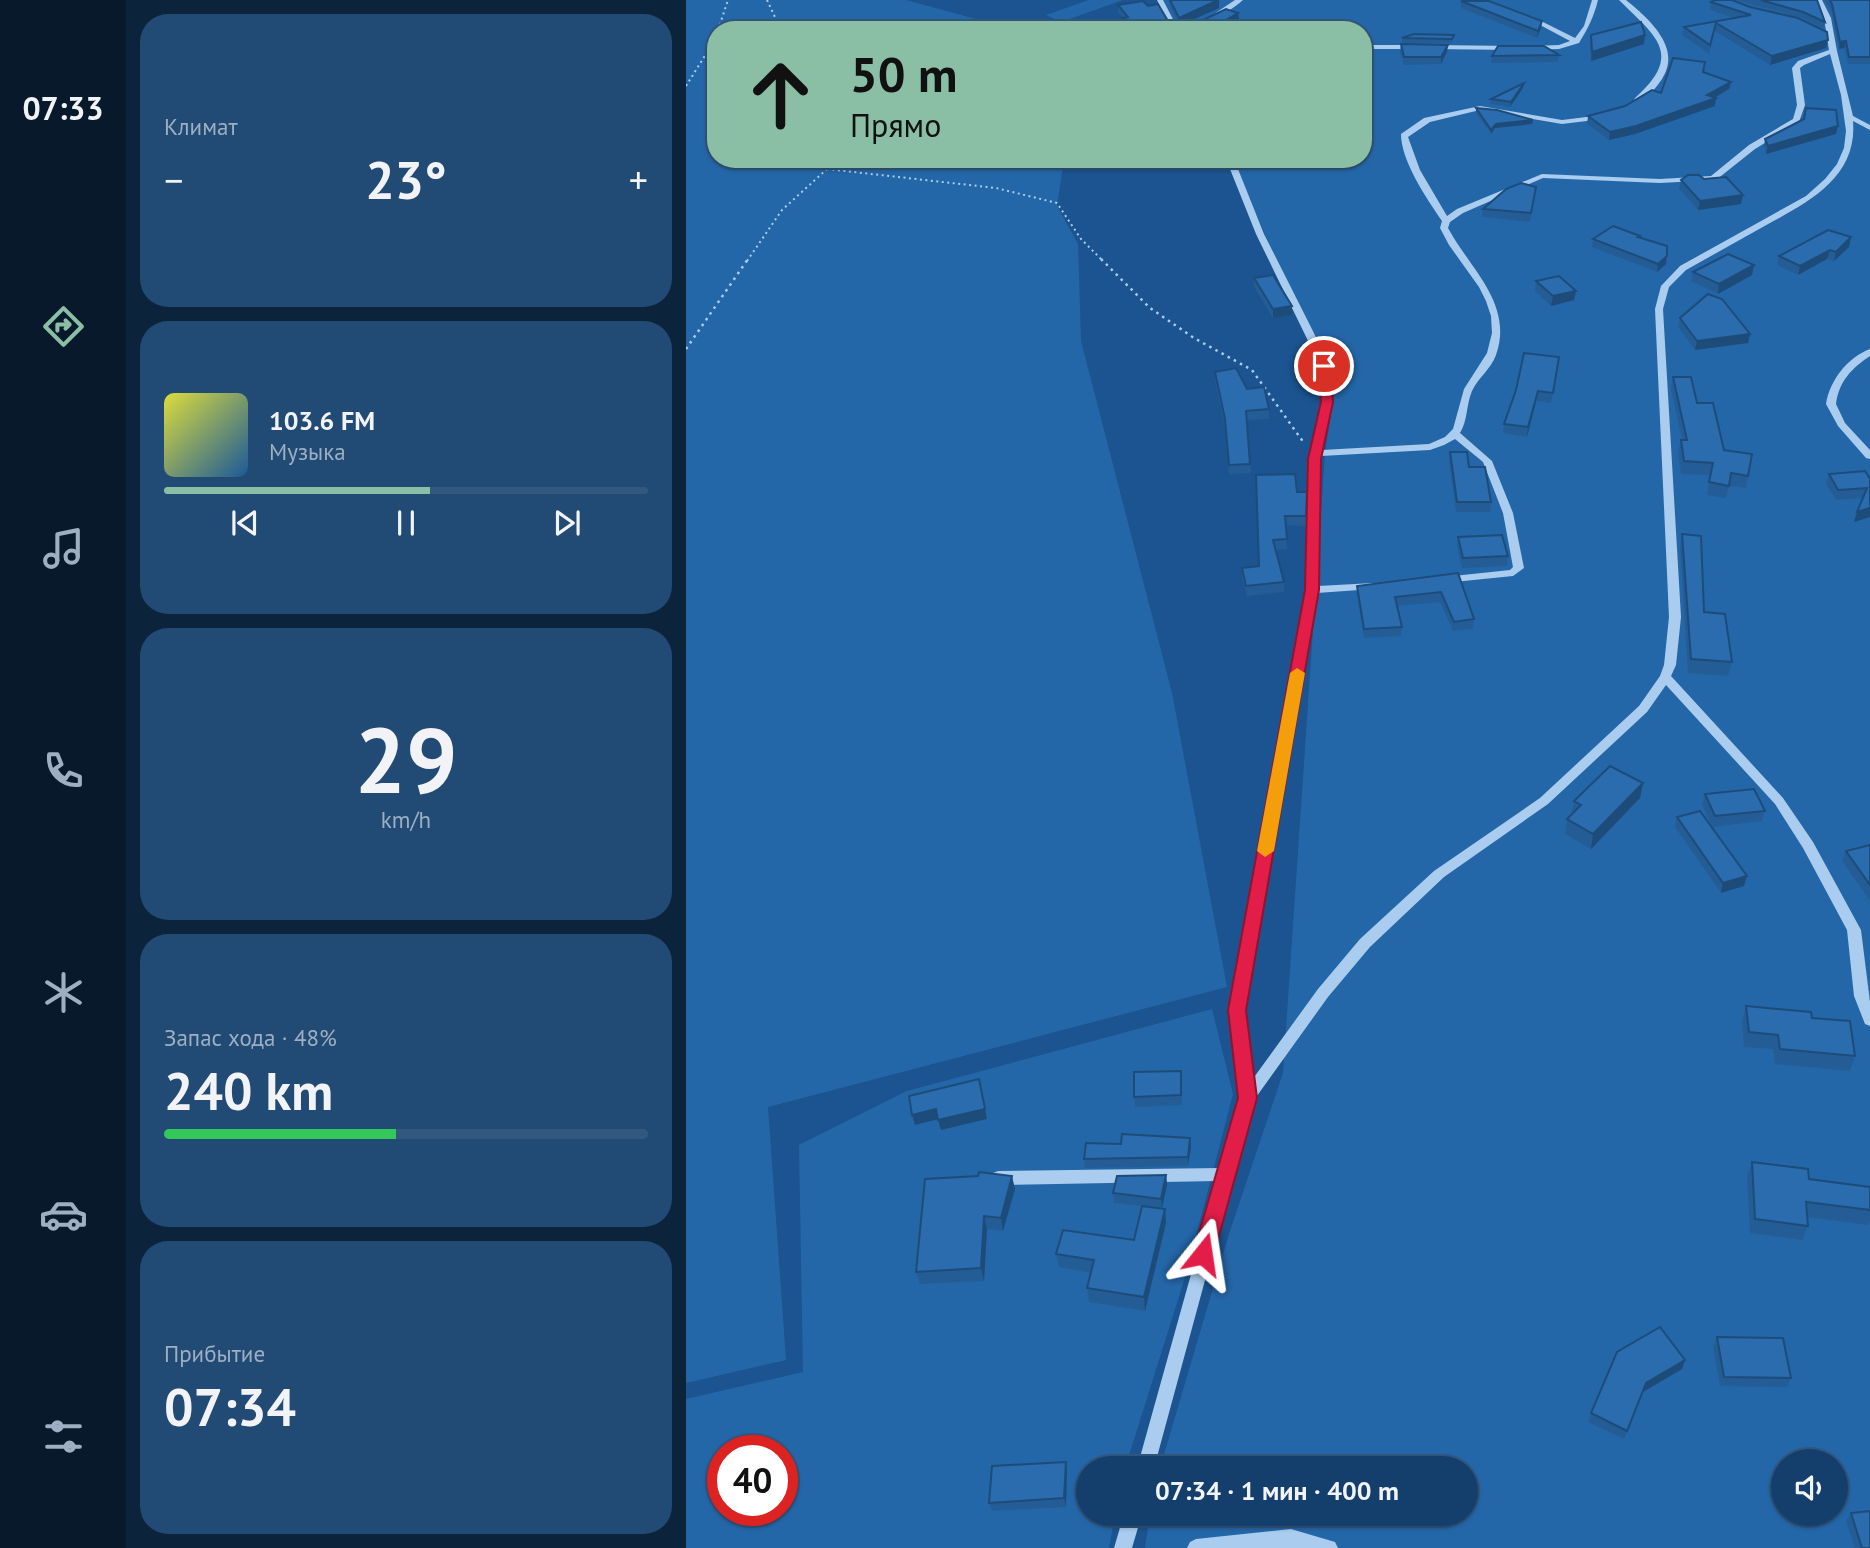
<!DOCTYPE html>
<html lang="ru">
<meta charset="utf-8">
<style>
:root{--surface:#143f6c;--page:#214a74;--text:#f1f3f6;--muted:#9dafc2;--line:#33587f;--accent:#8abfa5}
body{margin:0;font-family:"PT Sans",sans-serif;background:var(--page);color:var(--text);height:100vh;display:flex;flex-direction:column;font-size:26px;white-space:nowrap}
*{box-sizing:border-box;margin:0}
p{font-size:23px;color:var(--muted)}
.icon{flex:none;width:38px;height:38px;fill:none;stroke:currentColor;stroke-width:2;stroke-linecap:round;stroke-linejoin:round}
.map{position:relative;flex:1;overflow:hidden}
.panel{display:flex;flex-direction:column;gap:14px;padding:14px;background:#0b233b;width:560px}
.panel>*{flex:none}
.hud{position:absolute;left:21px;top:21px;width:665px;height:147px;border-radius:28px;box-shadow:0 2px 5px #0004,0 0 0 2px var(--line);background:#8abfa5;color:#111;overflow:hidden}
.fabs{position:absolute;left:1085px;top:1449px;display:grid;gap:14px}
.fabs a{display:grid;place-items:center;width:77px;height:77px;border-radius:50%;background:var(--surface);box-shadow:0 2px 5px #0004,0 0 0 2px var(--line);font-size:35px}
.speed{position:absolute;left:21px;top:1435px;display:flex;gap:14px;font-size:35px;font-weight:700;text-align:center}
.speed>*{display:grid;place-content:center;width:91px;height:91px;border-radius:50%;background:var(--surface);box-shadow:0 2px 5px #0004,0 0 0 2px var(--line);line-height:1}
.speed .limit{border:10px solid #d22;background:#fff;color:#111}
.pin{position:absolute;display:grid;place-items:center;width:60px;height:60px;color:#fff;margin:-30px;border:4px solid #fff;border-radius:50%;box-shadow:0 2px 7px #0007}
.me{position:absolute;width:77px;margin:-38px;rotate:15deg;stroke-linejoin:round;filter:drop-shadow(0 0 5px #0008)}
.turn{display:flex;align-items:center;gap:24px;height:147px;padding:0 28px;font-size:32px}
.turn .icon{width:91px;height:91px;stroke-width:2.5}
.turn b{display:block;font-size:49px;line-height:60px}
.big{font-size:52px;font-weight:600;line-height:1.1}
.panel .tile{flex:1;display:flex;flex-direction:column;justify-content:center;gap:10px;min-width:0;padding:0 24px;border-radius:28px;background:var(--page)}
.panel .dial{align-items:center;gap:0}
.dial b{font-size:91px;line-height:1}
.song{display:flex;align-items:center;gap:21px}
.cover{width:84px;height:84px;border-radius:10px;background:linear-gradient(135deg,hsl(60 70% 55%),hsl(210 70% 35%))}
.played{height:7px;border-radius:4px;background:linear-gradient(90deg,var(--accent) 55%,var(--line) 55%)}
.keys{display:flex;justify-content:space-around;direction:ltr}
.heat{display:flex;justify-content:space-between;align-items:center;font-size:38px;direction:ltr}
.charge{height:10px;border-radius:5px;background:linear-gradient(90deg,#34c759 48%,var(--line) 0)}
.trip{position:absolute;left:390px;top:1456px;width:402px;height:70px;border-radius:35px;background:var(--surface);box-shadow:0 2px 5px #0004,0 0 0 2px var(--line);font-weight:600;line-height:70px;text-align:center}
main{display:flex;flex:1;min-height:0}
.tabs{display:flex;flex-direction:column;width:126px;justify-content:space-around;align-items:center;background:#08192b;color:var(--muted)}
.tabs .icon{width:49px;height:49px}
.tabs .active{color:var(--accent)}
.tabs b{font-size:32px;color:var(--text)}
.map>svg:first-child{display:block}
.green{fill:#2467a9;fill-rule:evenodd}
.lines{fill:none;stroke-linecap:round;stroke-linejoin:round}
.path-far1{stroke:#ace;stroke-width:2;stroke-dasharray:2 3.5;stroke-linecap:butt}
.path{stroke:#ace;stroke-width:2.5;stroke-dasharray:2.5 4.5;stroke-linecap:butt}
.minor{fill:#ace;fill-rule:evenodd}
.wall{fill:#245d96}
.shaded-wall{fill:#1d4c7a}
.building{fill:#2a6cae;stroke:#1d4c7a;stroke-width:2}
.route{fill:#e11d48;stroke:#92132f;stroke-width:2}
.slow{fill:#f59e0b}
</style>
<main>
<nav class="tabs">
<b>07:33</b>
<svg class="icon active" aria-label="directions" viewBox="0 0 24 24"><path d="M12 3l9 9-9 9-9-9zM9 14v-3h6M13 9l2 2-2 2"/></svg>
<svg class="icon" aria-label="music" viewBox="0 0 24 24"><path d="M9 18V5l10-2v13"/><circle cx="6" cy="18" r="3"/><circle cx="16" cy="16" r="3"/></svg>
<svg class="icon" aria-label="phone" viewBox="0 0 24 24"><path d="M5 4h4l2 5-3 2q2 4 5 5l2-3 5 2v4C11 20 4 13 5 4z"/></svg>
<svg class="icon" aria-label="climate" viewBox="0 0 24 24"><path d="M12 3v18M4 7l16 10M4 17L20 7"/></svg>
<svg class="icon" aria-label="car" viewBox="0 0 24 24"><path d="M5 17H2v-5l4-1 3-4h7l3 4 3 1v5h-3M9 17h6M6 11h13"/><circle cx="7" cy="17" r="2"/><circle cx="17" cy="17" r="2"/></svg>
<svg class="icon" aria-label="filters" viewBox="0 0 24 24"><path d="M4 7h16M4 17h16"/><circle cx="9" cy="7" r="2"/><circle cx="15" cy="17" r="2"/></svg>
</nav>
<section class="panel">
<div class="tile"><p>Климат</p>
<div class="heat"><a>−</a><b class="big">23°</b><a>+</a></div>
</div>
<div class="tile">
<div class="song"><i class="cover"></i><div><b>103.6 FM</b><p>Музыка</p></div></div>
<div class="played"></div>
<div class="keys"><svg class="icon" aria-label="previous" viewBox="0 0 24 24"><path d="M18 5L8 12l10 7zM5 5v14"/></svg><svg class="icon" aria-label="pause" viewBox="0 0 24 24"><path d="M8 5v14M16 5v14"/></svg><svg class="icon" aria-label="next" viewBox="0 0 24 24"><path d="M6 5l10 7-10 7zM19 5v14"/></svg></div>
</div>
<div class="tile dial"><b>29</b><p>km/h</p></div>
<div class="tile"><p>Запас хода · 48%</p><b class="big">240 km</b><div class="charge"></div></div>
<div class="tile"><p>Прибытие</p><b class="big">07:34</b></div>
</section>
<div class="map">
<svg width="1184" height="1548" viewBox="0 0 1184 1548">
<rect width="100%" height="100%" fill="#1b5490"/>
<g class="green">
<polygon points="0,0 220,0 330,30 30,30 30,159 378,159 371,206 392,244 395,341 486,693 541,987 82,1107 100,1360 0,1383"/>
<polygon points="403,0 437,0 375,22 360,15"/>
<path d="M476 0H1184V1548H459L464 1514H780V1468H474L543 1234 597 1073 639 453 649 387 639 350 608 301 546 159H677V30H490ZM1097 1461H1150V1514H1097Z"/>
<path d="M526 1009 547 1094 501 1271 439 1468H402V1514H429L423 1548H0V1399L117 1372 113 1145 221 1091ZM37 1451H96V1510H37Z"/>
</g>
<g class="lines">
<g class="path-far1">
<polyline points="81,0 95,30"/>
<polyline points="32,30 42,0"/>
<polyline points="0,86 30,38"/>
<polyline points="141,169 310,188 371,203 395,239 417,261"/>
<polyline points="61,261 96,210 141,169 138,159"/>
</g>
<g class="path">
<polyline points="415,259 464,308 508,338 566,370 618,443"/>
<polyline points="0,349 62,259"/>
</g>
<g class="minor">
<path d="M471 0H477L492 29 522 18 549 0H557C537 17 512 30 485 30Z"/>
<path d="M906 0H912C908 17 901 30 893 43L873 49 843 50V46H846L873 45 884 41 841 18V16H845L889 38 898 26Z"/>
<path d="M933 0H940C962 18 997 48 976 79 970 88 962 97 952 102L948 100 949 98C999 54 969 36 933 0Z"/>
<path d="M1130 0H1136L1145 18 1151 51 1167 116 1184 125V130L1167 121C1172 180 1118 204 1075 228 1050 242 1025 256 1000 270L983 287 977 309 995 617 990 665 985 676 1097 798 1127 842 1175 930 1184 1002V1026L1179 1024 1168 996 1161 930 1117 848 1089 804 980 685 961 712 862 804 758 877 684 947 642 997 568 1100 468 1468H451L531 1181 312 1185 307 1183 304 1178 307 1173 312 1171 534 1168 554 1098 544 1010 621 590 624 459 633 423 636 383 625 347 570 234 540 159H548L578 234 635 347 646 383 643 423 636 450 743 444 759 437 767 429 778 389 801 353 806 333 805 316 800 301 793 287 763 245 754 228 756 221C741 199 715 161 715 134L738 118 794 106 876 120 917 115 921 117 917 119 876 124 794 110 744 122 722 137 734 170 761 216 771 209 856 174 974 179 1025 176 1063 145 1107 119 1111 105 1106 68 1112 61 1143 50 1138 18ZM1144 54 1155 95 1160 131 1158 148 1151 164 1139 179 1120 196 994 266 975 286 969 309 983 617 978 665 974 676 953 706 854 798 748 871 674 939 632 989 566 1080 558 1010 631 593 687 589 692 586 687 583 632 586 635 456 744 450 758 445 769 439 797 462 817 513 827 567 824 570 758 577 753 580 758 583 827 576 838 568 827 513 806 461 774 433C782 420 780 405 786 391 792 378 805 369 810 355 828 304 784 269 762 228L764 222 777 213 857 178 974 183 1030 180 1069 149 1113 122 1119 105 1114 68 1118 65Z"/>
<polygon points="677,45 729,45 733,47 729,49 677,49"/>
<polygon points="748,45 827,46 831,48 827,50 745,49 745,45"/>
<path d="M1184 349V356C1166 368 1153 381 1150 404L1159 423 1184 450V459L1180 458 1152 426 1140 404C1144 380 1161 358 1184 349Z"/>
<polygon points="438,1514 456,1514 446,1548 428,1548"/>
<polygon points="605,1529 649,1542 652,1548 501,1548 504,1542 510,1539"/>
</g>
</g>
<g class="wall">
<polygon points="483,0 533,0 533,8 497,24 552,13 553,19 542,25 557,30 445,30 438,24 438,18 432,12 432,5 485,26 493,25 484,7"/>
<polygon points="1029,0 1140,48 1084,65 1029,31 1023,54 996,35 998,27 1047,18 1024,10 1025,2"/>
<polygon points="1049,0 1131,0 1139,22 1137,28 1116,18"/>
<polygon points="1138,0 1184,0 1184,64 1162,64 1158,48 1153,49 1145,10"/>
<polygon points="775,1 855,28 851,38 775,8"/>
<polygon points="768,35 766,43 716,43 716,38"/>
<polygon points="905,35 958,44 905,61 904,43"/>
<polygon points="715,44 761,52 755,64 718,65 714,52"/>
<polygon points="873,55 872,62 805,63 806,56"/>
<polygon points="1017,72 1045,82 1043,89 1028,98 1029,106 949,134 923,140 901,124 902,116 939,106 975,93"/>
<polygon points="838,83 837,88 824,107 804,104 805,99"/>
<polygon points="790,108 847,120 846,124 809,128 805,134 790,113"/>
<polygon points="1150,134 1080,154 1078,147 1079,139"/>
<polygon points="1018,179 1055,204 1012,210 993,189 995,180"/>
<polygon points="849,195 844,222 796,217 797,209"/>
<polygon points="954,237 980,264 971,272 906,247 907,239"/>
<polygon points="1165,237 1163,247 1148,261 1141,259 1112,275 1091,265 1093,256"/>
<polygon points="1068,265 1066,275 1032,294 1005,281 1007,272"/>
<polygon points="568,278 606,315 587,318 568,287"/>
<polygon points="850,281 890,291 888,300 865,306 849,291"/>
<polygon points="994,318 1064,334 1062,343 1009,350 992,327"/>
<polygon points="872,367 865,403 850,401 841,437 817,433 818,424"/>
<polygon points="529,372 561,389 583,409 583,419 561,420 565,473 543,474 539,428 529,381"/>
<polygon points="987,377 1011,403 1038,450 1062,476 1060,488 1043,486 1040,498 1021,495 1024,475 995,474 992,452 995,440 996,440 985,389"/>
<polygon points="764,452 783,467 805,502 804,512 770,512 763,462"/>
<polygon points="1143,474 1184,479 1184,517 1168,522 1177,498 1150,500 1140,484"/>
<polygon points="611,492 621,492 620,526 600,525 601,549 589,550 598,582 598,592 561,596 556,578 556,568 573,566"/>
<polygon points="996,534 1018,612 1046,662 1042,676 1002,673 994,548"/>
<polygon points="772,537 822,556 821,566 776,568 771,547"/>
<polygon points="772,573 788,619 787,629 767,631 754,602 711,606 716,627 715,636 678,638 671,595 671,586"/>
<polygon points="957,783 954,798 905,849 879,834 881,819 885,816 888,801"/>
<polygon points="1019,794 1079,811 1076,821 1026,827 1016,804"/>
<polygon points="991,817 1058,886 1035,893 989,827"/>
<polygon points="1184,845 1184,901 1156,861 1160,851"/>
<polygon points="1060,1006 1126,1018 1169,1056 1164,1071 1089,1064 1087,1049 1058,1047 1056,1021"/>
<polygon points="496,1081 496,1105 449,1107 448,1097"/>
<polygon points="504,1138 505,1147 502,1166 399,1168 398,1159 435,1144"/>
<polygon points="1066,1162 1123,1179 1184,1187 1184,1220 1182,1225 1121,1217 1122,1226 1116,1240 1064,1233 1061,1176"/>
<polygon points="480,1175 481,1185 476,1208 479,1209 480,1223 459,1311 403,1302 401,1288 405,1273 373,1267 370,1254 448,1240 456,1206 428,1203 427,1193"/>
<polygon points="292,1176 329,1189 317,1231 301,1229 298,1281 234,1284 230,1272"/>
<polygon points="1031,1337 1105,1378 1101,1387 1034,1386 1027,1346"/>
<polygon points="999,1360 996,1369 957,1392 938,1439 902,1422 905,1413"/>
<polygon points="380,1462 381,1470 380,1507 306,1511 303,1503"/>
<polygon points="1165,1513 1184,1548 1169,1548 1160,1521"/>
</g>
<g class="shaded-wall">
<polygon points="533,0 533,8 493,26 493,18"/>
<polygon points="552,13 553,19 535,29 535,23"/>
<polygon points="856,21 855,28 851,38 852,31"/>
<polygon points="959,35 958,44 905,61 906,52"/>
<polygon points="1142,40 1140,48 1084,65 1086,56"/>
<polygon points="1160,41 1158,48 1153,49 1154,42"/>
<polygon points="762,45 761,52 755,64 755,57"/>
<polygon points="1045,82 1043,89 1023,101 1030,98 1029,106 949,134 923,140 924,132 1021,95"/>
<polygon points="838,83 837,88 824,107 825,102"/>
<polygon points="847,120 846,124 809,128 805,134 805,130 810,124"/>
<polygon points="1152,126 1150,134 1080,154 1082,146"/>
<polygon points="1057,195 1055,204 1012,210 1014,201"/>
<polygon points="1165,237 1163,247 1148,261 1150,252"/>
<polygon points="1144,250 1141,259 1112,275 1114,266"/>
<polygon points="981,256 980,264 971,272 972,264"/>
<polygon points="1068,265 1066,275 1032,294 1033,284"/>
<polygon points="890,291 888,300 865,306 867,296"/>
<polygon points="606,306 606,315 587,318 587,309"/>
<polygon points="1064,334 1062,343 1009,350 1011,341"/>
<polygon points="852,391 850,401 841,437 842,427"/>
<polygon points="1184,508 1184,517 1168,522 1171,512"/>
<polygon points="957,783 954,798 905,849 907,834"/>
<polygon points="1061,876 1058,886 1035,893 1037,883"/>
<polygon points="250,1109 253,1119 229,1125 226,1115"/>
<polygon points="299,1109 301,1119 255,1130 252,1120"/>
<polygon points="504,1138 505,1147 502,1166 502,1157"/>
<polygon points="480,1175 481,1185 476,1208 475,1199"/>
<polygon points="326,1176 329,1189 317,1231 315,1218"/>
<polygon points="479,1209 480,1223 459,1311 458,1297"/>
<polygon points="298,1216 301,1229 298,1281 295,1268"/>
<polygon points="999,1360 996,1369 957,1392 938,1439 960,1383"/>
<polygon points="380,1462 381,1470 380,1507 378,1498"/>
</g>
<g class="building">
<polygon points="484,0 532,0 493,18"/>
<polygon points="1029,0 1046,0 1064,7 1112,18 1141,32 1142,40 1086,56 1030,23 1024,45 998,27 1065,15 1025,2"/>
<polygon points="1075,0 1131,0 1139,22 1117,12"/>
<polygon points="1144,0 1184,0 1184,57 1163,57 1160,41 1154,42 1146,4"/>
<polygon points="457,1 462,6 472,4 485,26 515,21 540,9 552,13 535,23 557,30 453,30 437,18 442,17 432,5"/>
<polygon points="775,1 803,1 856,21 852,31"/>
<polygon points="955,22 959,35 906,52 905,35"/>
<polygon points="728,34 768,35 766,39 716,38"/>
<polygon points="715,44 762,45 755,57 718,57"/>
<polygon points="812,46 858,46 873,55 806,56"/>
<polygon points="987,58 1019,62 1017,72 1045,82 1021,95 1030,98 950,126 924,132 902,116 939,106 966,90 975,93"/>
<polygon points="838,83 825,102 805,99"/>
<polygon points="790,108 811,110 847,120 810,124 805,130"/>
<polygon points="1120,108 1150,110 1152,126 1082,146 1079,139 1118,119"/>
<polygon points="1002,175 1013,175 1018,179 1040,177 1057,195 1014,201 995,180"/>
<polygon points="835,183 850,187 845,213 797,209 820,189"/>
<polygon points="927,226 954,236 952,237 981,246 981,256 972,264 907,239"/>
<polygon points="1142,230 1165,237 1150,252 1144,250 1114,266 1093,256"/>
<polygon points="1042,254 1068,265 1033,284 1007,272"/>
<polygon points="587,275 606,306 587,309 568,278"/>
<polygon points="873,276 890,291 867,296 850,281"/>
<polygon points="1022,294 1036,299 1064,334 1011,341 994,318"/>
<polygon points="838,353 873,357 867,393 852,391 842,427 818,424 830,390"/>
<polygon points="550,368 561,389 578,387 583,409 560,411 564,464 543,465 539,419 529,372"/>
<polygon points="987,377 1005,377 1011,403 1027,403 1038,450 1066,454 1062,476 1045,473 1043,486 1023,482 1027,463 998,461 995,440 1001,440"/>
<polygon points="764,452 781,452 783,467 799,467 805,502 771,502"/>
<polygon points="1179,471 1184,479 1184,508 1171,512 1181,488 1152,490 1143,474"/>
<polygon points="609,474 611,492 621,492 620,516 599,516 601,539 587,540 598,582 560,586 556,568 573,566 570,475"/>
<polygon points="996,534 1015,536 1018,612 1039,614 1046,662 1005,659"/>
<polygon points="816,535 822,556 777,558 772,537"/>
<polygon points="772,573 788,619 768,622 755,592 709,597 716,627 678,629 671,586"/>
<polygon points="924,766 957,783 907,834 881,819 895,805 888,801"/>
<polygon points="1068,789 1079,811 1029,816 1019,794"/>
<polygon points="1014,811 1061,876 1037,883 991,817"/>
<polygon points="1184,845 1184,885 1160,851"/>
<polygon points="1060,1006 1125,1012 1126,1018 1164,1021 1169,1056 1094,1049 1092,1035 1063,1032"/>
<polygon points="495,1071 495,1095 448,1097 448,1072"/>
<polygon points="293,1079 299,1109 252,1120 250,1109 226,1115 223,1096"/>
<polygon points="436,1134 504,1138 502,1157 398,1159 400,1143 435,1144"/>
<polygon points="1066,1162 1122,1169 1123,1179 1184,1187 1184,1210 1120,1202 1122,1226 1069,1219"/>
<polygon points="293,1172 326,1176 315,1218 298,1216 295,1268 230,1272 239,1179 292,1176"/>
<polygon points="480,1175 475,1199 427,1193 431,1176"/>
<polygon points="456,1206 479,1209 458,1297 401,1288 408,1260 370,1254 377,1230 448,1240"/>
<polygon points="974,1327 999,1360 960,1383 941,1431 905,1413 931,1352"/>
<polygon points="1031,1337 1097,1338 1105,1378 1038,1377"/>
<polygon points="380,1462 378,1498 303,1503 306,1466"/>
<polygon points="1184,1511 1184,1548 1176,1548 1165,1513"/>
</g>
<polygon class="route" points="638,362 644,366 647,402 635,459 633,590 560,1010 571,1098 528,1254 525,1261 517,1264 510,1261 507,1254 552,1098 542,1010 619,590 622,459 635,402 632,366"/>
<polygon class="slow" points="611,668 619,673 588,851 579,857 571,851 604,673"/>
</svg>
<div class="fabs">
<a><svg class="icon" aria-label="sound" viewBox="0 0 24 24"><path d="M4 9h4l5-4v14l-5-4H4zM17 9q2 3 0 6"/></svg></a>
</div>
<div class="speed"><div class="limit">40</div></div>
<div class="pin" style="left:638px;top:366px;background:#d93025"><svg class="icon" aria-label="arrive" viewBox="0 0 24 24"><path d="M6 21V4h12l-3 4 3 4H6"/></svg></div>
<svg class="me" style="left:517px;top:1254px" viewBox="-20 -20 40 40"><path d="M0-17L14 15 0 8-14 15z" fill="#e11d48" stroke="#fff" stroke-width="4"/></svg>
<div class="trip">07:34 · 1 мин · 400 m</div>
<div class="hud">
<div class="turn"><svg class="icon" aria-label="ahead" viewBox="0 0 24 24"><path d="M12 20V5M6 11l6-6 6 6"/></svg><div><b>50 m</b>Прямо</div></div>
</div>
</div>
</main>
